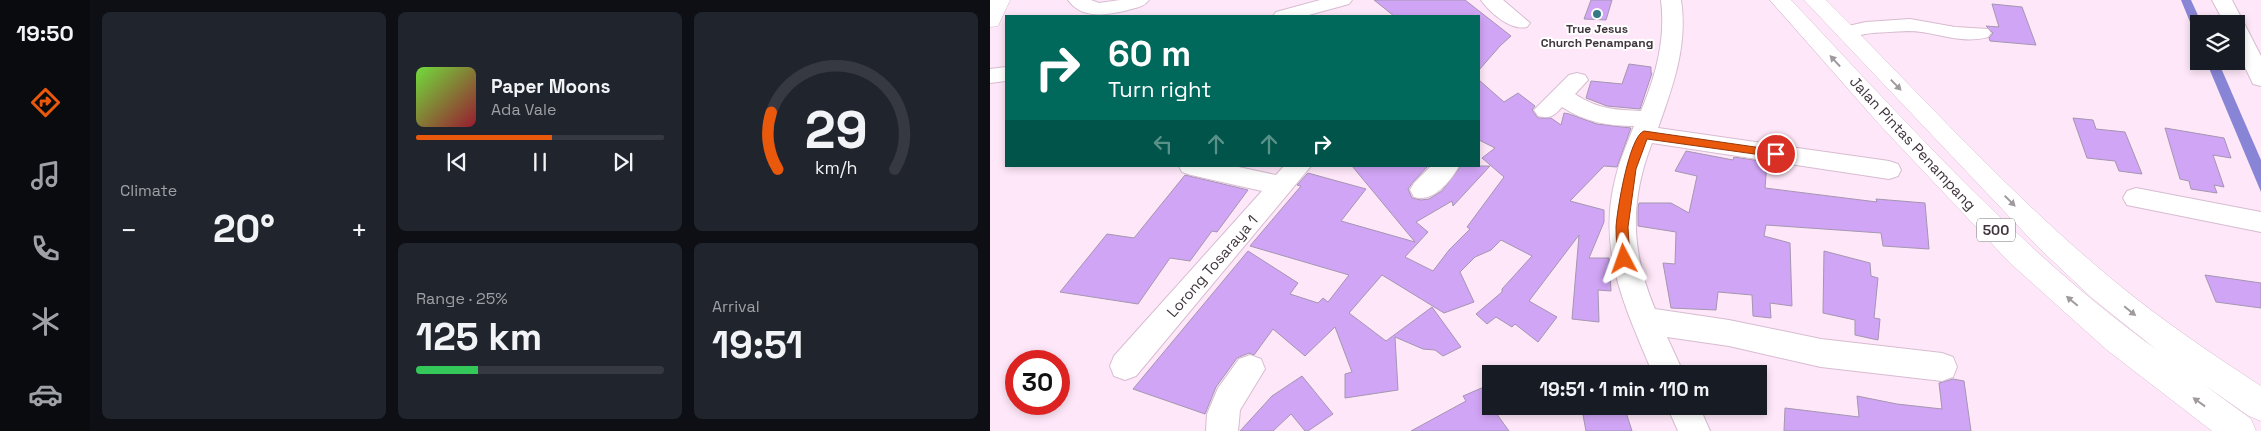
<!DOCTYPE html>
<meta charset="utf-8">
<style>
:root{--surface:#171b24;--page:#20242c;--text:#f1f3f6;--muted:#9ea1a6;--line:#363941;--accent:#ea580c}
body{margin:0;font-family:"Space Grotesk",sans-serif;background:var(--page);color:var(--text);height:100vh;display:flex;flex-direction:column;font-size:19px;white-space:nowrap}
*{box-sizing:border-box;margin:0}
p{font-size:16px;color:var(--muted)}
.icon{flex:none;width:28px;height:28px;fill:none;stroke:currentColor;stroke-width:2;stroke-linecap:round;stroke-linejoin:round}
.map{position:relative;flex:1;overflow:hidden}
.sheet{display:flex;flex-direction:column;gap:12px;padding:12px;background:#0d0f14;width:900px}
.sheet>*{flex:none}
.banner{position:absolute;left:15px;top:15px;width:475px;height:152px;border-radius:0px;box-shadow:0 2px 8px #0003;background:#00695c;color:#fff;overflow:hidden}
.buttons{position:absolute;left:1200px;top:15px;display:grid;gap:10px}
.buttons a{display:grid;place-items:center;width:55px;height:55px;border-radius:0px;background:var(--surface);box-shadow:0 2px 8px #0003;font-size:25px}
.speed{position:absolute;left:15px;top:350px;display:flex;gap:10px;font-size:25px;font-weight:700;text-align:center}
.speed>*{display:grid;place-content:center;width:65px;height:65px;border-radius:50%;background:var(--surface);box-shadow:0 2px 8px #0003;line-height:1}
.speed .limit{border:8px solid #d22;background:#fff;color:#111}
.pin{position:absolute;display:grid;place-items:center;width:42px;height:42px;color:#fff;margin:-21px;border:2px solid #fff;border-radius:50%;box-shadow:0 1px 5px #0007}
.me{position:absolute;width:55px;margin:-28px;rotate:356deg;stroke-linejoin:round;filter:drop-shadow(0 0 4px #0008)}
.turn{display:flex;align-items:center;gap:18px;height:105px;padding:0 20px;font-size:22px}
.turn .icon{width:65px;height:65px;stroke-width:2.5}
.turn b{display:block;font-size:35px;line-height:42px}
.lanes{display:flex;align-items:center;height:48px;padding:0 20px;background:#0003;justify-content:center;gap:25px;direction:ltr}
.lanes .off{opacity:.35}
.big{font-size:38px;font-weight:600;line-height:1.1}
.sheet .widget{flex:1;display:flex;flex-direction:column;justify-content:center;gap:8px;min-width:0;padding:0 18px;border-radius:8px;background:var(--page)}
.sheet .dial{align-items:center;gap:0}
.dial svg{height:130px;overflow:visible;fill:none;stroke:var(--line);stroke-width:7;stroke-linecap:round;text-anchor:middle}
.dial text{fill:var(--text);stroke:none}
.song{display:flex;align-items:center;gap:15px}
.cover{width:60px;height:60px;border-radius:8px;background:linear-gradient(135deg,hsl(100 70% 55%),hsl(350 70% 35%))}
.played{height:5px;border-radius:2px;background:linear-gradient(90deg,var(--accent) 55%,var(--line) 55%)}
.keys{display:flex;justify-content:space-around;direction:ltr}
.heat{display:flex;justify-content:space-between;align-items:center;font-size:28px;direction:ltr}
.charge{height:8px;border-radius:4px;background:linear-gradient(90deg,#34c759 25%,var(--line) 0)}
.sheet .tiles{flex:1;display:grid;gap:12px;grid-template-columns:repeat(3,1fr)}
.widget:first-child{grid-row:span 2}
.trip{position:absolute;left:492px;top:365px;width:285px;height:50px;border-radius:0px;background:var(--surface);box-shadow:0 2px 8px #0003;font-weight:600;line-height:50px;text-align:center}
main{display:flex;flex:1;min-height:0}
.menu{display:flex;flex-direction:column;width:90px;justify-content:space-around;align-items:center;background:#090b0e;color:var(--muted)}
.menu .icon{width:35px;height:35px}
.menu .current{color:var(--accent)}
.menu b{font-size:22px;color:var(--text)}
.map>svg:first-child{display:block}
.water{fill:#8885d7}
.building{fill:#d1a5f5;stroke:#a496b1}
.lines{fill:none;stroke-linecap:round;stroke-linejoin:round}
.minor-casing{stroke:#d7bcd1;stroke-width:2}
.major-casing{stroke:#d7bcd1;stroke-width:1}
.minor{fill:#fff;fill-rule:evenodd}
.major{fill:#fff;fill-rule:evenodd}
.oneway{fill:#a09a9e}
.route{fill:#ea580c;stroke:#983908}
.poi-dot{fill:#337a84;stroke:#fff;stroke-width:2}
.labels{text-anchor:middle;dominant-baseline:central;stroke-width:4;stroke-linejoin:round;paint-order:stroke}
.far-poi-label{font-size:12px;font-weight:bold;fill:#40353d;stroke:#fff}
.shield{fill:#fff;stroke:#797277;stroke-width:1}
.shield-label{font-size:14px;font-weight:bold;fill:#40353d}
.street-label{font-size:15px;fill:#40353d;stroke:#fff}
</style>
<main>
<nav class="menu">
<b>19:50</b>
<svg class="icon current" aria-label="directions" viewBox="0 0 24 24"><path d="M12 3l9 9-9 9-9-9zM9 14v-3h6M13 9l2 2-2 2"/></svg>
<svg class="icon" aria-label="music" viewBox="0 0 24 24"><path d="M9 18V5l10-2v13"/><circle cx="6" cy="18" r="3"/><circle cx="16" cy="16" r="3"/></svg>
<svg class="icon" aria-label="phone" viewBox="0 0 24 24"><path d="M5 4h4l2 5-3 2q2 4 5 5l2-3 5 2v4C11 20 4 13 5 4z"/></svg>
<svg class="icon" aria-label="climate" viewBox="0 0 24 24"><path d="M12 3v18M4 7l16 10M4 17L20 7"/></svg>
<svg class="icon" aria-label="car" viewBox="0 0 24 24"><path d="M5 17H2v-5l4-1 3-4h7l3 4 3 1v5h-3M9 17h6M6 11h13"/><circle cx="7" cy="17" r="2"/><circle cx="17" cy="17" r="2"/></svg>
</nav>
<section class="sheet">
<div class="tiles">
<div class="widget"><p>Climate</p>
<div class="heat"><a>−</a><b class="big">20°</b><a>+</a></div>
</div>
<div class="widget">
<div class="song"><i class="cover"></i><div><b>Paper Moons</b><p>Ada Vale</p></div></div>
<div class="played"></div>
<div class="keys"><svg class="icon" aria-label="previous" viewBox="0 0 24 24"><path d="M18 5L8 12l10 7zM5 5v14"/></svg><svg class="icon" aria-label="pause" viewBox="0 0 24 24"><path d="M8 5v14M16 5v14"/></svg><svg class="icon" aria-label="next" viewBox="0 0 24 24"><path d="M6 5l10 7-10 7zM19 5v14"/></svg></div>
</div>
<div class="widget dial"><svg viewBox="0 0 100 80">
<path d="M14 69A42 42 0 1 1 86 69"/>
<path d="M14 69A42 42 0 0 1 10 34" stroke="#ea580c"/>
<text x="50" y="56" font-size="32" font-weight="700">29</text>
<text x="50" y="72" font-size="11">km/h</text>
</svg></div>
<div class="widget"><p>Range · 25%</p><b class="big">125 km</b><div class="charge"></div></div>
<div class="widget"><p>Arrival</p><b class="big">19:51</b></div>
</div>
</section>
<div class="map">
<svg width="1271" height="431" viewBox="0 0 1271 431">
<rect width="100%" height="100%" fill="#fee7f8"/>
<g class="water">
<polygon points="1191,0 1201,0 1212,24 1209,24 1209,44"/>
<polygon points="1216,61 1228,61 1271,160 1271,192"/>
</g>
<g class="building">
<polygon points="384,0 475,0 521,36 510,46 489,70 489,16 404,16"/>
<polygon points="601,0 622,0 616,20 594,19"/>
<polygon points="1002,4 1032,7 1046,45 1000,41 999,38 1003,33 996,26 1009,27"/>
<polygon points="639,64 661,67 661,73 662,73 650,109 617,106 596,98 601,81 632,84"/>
<polygon points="489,80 514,102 528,93 545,106 542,110 548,118 561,118 571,125 574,113 579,114 607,124 641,128 627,167 614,166 580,201 614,210 614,222 599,258 619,258 621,291 608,290 609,322 582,319 589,235 539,301 567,317 548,342 525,324 522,327 506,317 497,324 486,314 512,292 512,289 542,256 511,240 501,250 485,257 470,272 484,302 454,313 392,275 359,313 396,341 442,307 471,347 453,356 445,350 433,349 405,337 408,390 355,398 355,374 362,372 345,327 315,356 283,329 264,355 259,353 247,358 226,387 215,414 143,389 258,251 308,283 300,294 328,303 333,298 338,302 359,275 260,246 311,186 307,185 318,173 376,189 351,221 425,242 362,166 438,166 423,182 418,189 422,198 431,200 439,199 452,191 471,166 500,166 463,206 462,201 426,222 438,232 415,257 443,271 459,250 480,229 477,227 514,177 492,158 505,148 489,140"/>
<polygon points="1083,118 1103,120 1106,129 1135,132 1152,174 1129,171 1125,161 1097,158"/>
<polygon points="1175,128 1234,138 1241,158 1223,155 1234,187 1224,185 1227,193 1201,189 1199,181 1190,179"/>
<polygon points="696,151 743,160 744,157 777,162 775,188 887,202 886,199 935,203 939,249 893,246 891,233 776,225 774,236 800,243 802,306 780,303 781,318 763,316 762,295 728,292 726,310 681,308 673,263 685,264 686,232 648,226 648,207 649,203 681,203 699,213 707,176 685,171"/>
<polygon points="195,175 258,190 227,232 222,231 200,261 180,258 148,304 70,292 117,234 144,238"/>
<polygon points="834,251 880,263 881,276 888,278 884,318 890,319 888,340 865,335 865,320 833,313"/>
<polygon points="1215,275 1271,283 1271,308 1226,302"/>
<polygon points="312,376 343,414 318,431 315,431 301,414 283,431 250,431 282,396"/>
<polygon points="963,379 974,381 981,431 794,431 795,408 869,417 867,396 907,404 952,409 949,383"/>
<polygon points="501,384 501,406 519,431 421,431 476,401 473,396"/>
<polygon points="634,406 642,431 596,431 593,415"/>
</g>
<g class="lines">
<g class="minor-casing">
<g id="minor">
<path d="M78 0H101L109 3 130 0H159C154 7 145 8 138 10 118 15 92 20 78 0Z"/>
<polygon points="330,0 362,0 359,4 315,16 283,16 286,12"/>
<path d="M491 0H513L540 23 537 27C521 31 500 13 491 0Z"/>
<path d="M671 0H691C698 45 683 86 668 128L899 161 908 164 911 170 908 176 899 179 662 143C639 202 641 252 665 309L739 320 831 339 952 353 963 357 967 367 963 377 952 381 831 367 739 346 677 337 694 374H663C636 309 607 252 625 180 629 162 637 144 644 126 619 126 594 122 572 107 564 116 560 119 548 116L544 110 579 75 587 73 595 75 598 80 585 94C607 109 626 110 651 111 666 75 676 39 671 0Z"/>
<polygon points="1222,0 1242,0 1271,56 1271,86 1263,84 1246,48 1246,24 1235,24"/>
<path d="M920 19 965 27 998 29 1001 33 998 37C970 45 945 31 918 31 904 32 889 32 875 34 866 36 858 39 849 36L846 32 849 28 876 22Z"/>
<polygon points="16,67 16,81 0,83 0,69"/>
<polygon points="189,166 244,166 286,175 294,166 321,166 146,376 135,380 124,376 120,366 124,356 272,191 201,175 192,172"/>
<path d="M441 166H469C460 182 443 203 424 197L420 190 424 183Z"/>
<polygon points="1146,188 1271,212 1271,232 1137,205 1133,198 1137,191"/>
<polygon points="260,355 271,359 275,369 250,410 248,431 216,431 217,414 228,388 249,359"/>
<polygon points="677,406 709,406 720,431 688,431"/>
</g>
</g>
<g class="major-casing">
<g id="major">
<polygon points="0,0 20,0 8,26 0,27"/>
<path d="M780 0H801C917 123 1030 251 1167 350L1102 298 1047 246 814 0H836C930 94 1020 195 1123 280 1170 319 1220 353 1271 386V421L1259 416 1213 384 1261 419 1266 431H1222L1117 350 1020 263 889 124Z"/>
</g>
</g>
<use href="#minor" class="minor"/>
<use href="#major" class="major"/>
</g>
<defs><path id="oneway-solid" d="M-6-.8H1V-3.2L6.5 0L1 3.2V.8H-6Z" transform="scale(1.25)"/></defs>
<g class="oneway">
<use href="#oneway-solid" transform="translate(845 61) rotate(-133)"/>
<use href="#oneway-solid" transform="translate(906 85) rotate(46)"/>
<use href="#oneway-solid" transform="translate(1020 201) rotate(45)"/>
<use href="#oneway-solid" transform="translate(1082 301) rotate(-140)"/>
<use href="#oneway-solid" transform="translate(1140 311) rotate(39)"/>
<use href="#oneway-solid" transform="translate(1209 402) rotate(-144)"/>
</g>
<path class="route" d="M654 131 786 150 791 154 786 157 657 139 646 169 638 227 640 259 634 264 628 259C627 249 626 238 626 227 627 211 639 136 654 131Z"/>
<circle class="poi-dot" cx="607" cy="14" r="5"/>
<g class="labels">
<g class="far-poi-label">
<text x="607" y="29">True Jesus<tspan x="607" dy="14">Church Penampang</tspan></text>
</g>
<rect class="shield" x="987" y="218.5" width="38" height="23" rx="4"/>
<g class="shield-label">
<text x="1006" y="230">500</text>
</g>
<g class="street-label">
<text transform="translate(923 143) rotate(47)">Jalan Pintas Penampang</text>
<text transform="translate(222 266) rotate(-49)">Lorong Tosaraya 1</text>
</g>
</g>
</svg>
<div class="buttons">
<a><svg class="icon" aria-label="layers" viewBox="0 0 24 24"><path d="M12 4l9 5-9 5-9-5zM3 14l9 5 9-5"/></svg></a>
</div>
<div class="speed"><div class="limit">30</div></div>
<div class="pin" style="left:786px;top:154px;background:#d93025"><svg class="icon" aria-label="arrive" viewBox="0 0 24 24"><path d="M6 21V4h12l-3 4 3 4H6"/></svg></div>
<svg class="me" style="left:634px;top:259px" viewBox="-20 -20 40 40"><path d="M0-17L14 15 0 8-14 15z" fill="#ea580c" stroke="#fff" stroke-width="4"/></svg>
<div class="trip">19:51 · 1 min · 110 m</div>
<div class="banner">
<div class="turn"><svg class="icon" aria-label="right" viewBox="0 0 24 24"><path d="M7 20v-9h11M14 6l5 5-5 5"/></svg><div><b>60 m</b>Turn right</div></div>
<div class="lanes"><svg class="icon off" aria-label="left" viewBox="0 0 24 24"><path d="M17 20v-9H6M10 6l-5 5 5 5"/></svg><svg class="icon off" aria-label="ahead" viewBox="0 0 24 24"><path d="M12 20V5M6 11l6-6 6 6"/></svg><svg class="icon off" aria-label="ahead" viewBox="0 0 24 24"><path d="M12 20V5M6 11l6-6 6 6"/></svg><svg class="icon" aria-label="right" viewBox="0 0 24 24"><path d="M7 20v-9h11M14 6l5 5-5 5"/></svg></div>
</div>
</div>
</main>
